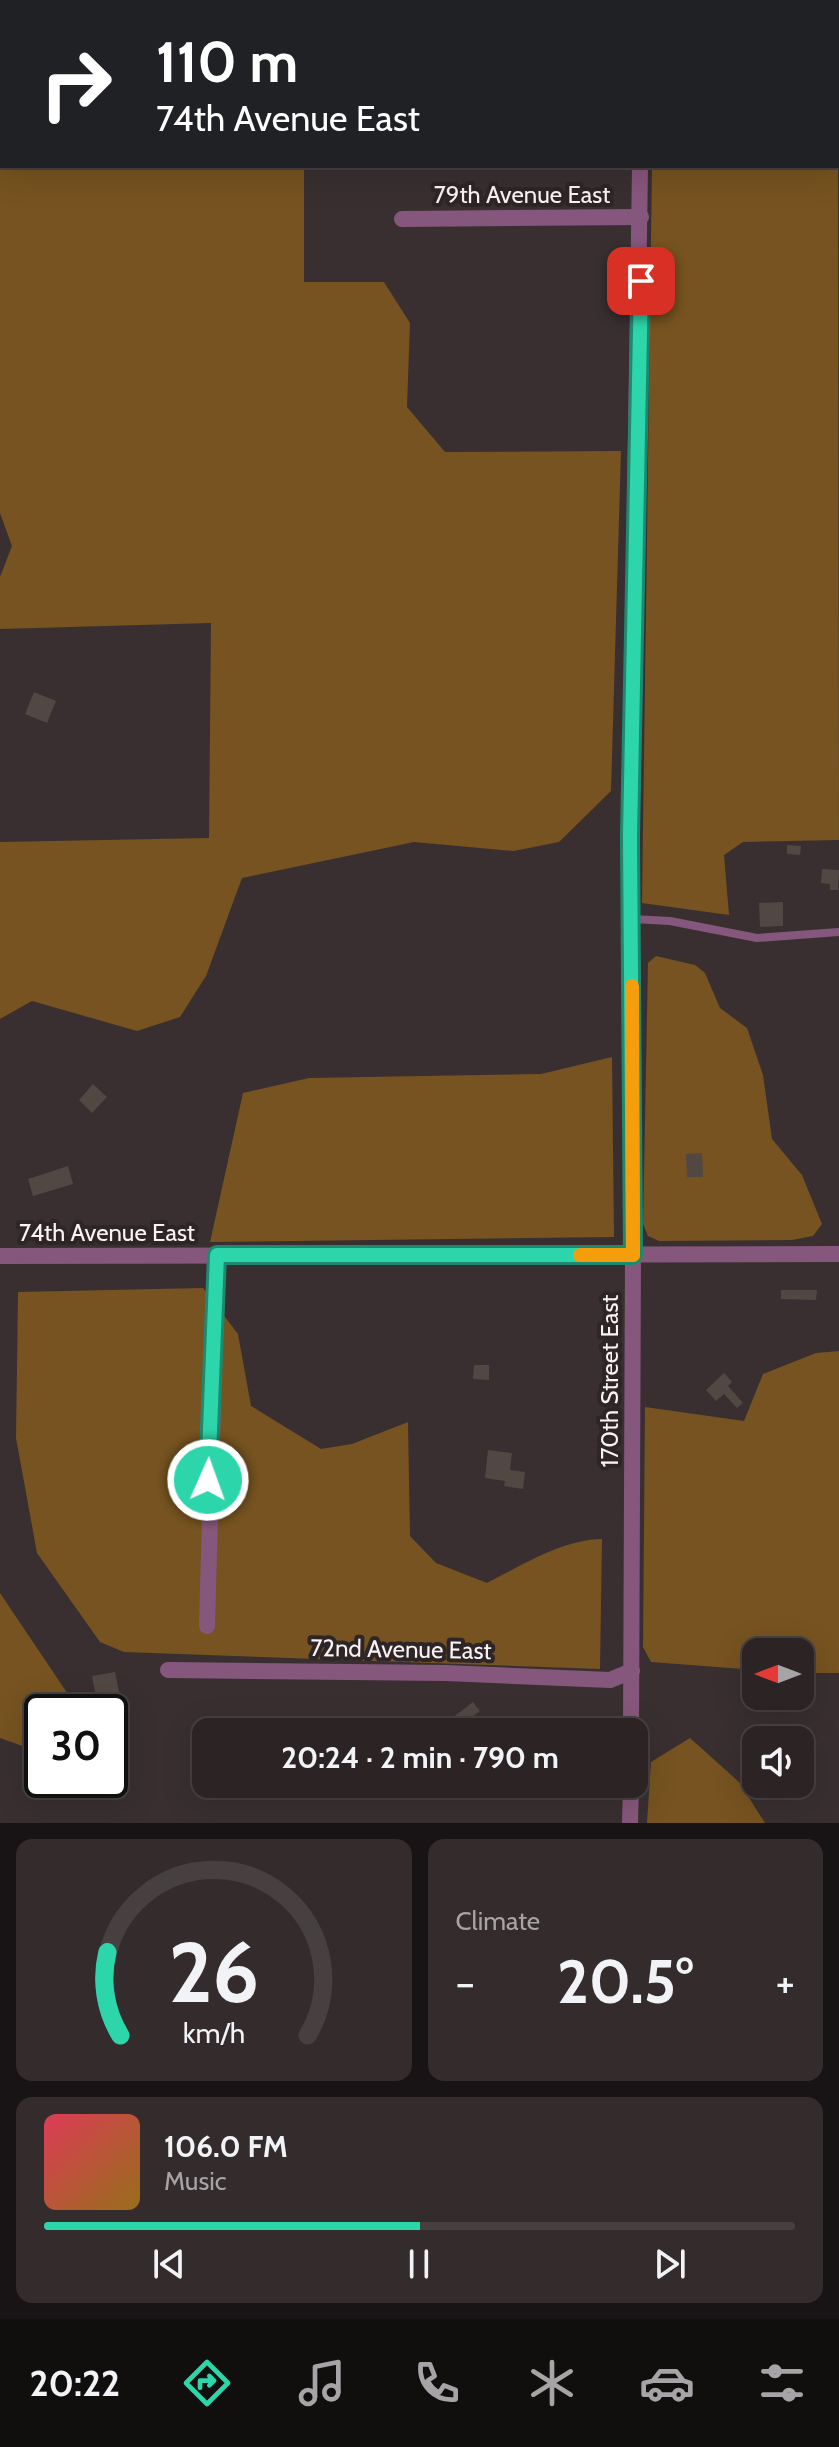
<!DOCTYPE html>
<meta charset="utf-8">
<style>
:root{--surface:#2b2324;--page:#332b2c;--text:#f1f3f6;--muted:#a6a4a6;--line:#474041;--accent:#2dd5ab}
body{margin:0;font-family:Cabin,sans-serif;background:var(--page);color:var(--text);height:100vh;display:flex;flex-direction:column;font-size:30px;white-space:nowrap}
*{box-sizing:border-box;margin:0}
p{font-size:26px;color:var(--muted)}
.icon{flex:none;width:44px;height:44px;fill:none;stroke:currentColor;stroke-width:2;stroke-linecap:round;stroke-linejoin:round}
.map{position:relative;height:1823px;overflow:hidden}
.details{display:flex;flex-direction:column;gap:16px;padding:16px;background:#181314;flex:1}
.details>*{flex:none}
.guide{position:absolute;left:0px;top:0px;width:840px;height:168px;box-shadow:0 8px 32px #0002,0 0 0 2px var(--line);background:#202124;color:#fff;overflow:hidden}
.needle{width:52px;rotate:270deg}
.fabs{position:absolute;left:742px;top:1638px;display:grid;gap:16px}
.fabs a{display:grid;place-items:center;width:72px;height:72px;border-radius:16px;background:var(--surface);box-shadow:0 8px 32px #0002,0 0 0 2px var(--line);font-size:40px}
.speed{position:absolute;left:24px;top:1694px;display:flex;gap:16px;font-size:40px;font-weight:700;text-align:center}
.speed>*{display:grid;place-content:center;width:104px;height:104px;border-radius:50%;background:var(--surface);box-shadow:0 8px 32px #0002,0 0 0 2px var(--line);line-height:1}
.speed .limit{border:4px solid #111;border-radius:12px;background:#fff;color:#111}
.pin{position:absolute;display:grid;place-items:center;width:68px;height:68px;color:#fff;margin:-34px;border-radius:16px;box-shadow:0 4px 12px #0006}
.me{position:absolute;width:88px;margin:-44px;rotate:2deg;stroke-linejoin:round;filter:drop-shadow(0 0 6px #0008)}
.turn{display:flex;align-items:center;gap:28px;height:168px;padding:0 24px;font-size:36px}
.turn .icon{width:104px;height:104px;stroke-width:2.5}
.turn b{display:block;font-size:56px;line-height:68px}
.big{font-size:60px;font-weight:700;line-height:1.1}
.details .widget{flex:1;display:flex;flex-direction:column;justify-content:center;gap:12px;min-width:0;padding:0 28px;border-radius:16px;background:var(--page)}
.details .dial{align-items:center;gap:0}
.dial svg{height:208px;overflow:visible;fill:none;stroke:var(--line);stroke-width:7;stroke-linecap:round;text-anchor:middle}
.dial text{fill:var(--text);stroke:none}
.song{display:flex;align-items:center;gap:24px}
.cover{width:96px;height:96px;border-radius:12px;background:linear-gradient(135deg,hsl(350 70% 55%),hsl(40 70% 35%))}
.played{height:8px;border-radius:4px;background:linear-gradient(90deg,var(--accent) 50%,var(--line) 50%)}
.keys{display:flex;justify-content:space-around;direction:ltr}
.heat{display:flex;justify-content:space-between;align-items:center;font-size:44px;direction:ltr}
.details .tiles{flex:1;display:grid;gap:16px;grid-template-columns:1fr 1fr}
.widget:last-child{grid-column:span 2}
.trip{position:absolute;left:192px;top:1718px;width:456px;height:80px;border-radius:16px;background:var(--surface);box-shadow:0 8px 32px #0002,0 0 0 2px var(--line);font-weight:700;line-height:80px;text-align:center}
.tab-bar{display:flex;height:128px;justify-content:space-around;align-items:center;background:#110e0e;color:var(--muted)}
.tab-bar .icon{width:56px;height:56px}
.tab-bar .active{color:var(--accent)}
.tab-bar b{font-size:36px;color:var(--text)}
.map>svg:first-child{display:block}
.green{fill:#765320}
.building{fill:#514743}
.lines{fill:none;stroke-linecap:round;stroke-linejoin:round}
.lane{stroke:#86577c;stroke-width:8}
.street{stroke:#86577c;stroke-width:16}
.route-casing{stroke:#1d8a6f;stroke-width:20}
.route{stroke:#2dd5ab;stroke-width:14}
.slow{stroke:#f59e0b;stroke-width:14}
.labels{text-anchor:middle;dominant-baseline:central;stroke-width:8;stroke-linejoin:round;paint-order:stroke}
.street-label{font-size:24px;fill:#f9f3f3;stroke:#2e2526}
</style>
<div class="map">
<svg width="839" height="1823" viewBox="0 0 839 1823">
<rect width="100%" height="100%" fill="#392f30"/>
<g class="green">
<polygon points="205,0 617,0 205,2"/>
<polygon points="0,33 2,166 304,166 304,282 384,282 410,323 407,407 445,452 621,451 611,791 559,842 514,851 414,842 242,878 206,976 180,1017 137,1031 32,1001 0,1019 0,842 209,838 211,623 0,629 0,577 12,546 0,513"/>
<polygon points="838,161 839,840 743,842 724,855 729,915 642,903 652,166 838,166"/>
<polygon points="656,956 695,965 705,973 720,1008 747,1028 763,1075 772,1139 802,1175 822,1224 813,1236 792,1240 659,1241 648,1236 643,1224 648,963"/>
<polygon points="612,1057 614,1237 210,1242 243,1093 309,1078 541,1074"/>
<path d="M203 1288 238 1334 251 1406 321 1449 352 1444 408 1422 410 1536 436 1563 487 1583C520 1566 564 1539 602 1539L600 1669 124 1652 100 1642 37 1553 16 1438 18 1292Z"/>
<polygon points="839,1351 839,1673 800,1673 800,1652 756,1652 756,1670 651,1662 643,1647 645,1407 744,1421 763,1374 816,1353"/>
<polygon points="0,1593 80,1712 42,1712 42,1753 0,1738"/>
<polygon points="690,1738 739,1782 765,1823 647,1823 651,1762"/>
</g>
<g class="building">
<polygon points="34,692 56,701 47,723 25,714"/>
<polygon points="787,845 801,846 800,855 787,854"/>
<polygon points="822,869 839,870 838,890 830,890 830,884 821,883"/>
<polygon points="783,902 783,926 760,927 759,903"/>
<polygon points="93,1084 107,1097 92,1113 79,1100"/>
<polygon points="702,1153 703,1177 687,1177 686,1154"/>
<polygon points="68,1166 73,1184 33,1196 28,1179"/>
<polygon points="781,1290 817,1290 816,1300 781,1299"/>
<polygon points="474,1365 489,1365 489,1380 473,1379"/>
<polygon points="724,1373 732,1382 728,1386 743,1403 737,1408 724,1394 716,1401 706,1390"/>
<polygon points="488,1450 512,1453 510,1470 525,1472 523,1489 504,1486 505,1481 485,1478"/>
<polygon points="115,1672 121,1701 104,1704 102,1696 96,1697 92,1676"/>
<polygon points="473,1702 480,1711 459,1727 452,1718"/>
</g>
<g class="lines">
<polyline class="lane" points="632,919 670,921 757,938 839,932"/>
<g class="street">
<polyline points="637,0 637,2"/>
<polyline points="402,219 641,217"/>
<polyline points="0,1256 839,1254"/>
<polyline points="207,1626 217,1255"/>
<polyline points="168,1670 446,1673 610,1680 632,1671"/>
<polyline points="631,1732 633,1255 630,835 640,166"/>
<polyline points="630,1823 631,1784"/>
</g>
</g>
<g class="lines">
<g class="route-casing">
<polyline id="route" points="208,1480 217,1255 633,1255 630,835 641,281"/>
</g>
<use href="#route" class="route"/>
<polyline class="slow" points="580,1255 633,1255 632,986"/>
</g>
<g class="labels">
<g class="street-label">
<text x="522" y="194">79th Avenue East</text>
<text x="107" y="1232">74th Avenue East</text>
<text transform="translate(609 1381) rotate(-90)">170th Street East</text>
<text transform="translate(401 1649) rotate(1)">72nd Avenue East</text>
</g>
</g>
</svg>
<div class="fabs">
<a><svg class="needle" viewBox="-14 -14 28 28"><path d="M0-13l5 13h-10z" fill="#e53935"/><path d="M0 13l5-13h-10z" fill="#a6a4a6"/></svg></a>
<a><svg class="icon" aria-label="sound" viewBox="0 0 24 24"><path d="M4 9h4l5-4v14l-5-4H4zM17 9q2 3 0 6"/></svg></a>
</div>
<div class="speed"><div class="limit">30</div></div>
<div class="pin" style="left:641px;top:281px;background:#d93025"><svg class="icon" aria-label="arrive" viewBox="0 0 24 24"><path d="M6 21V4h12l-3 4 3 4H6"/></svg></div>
<svg class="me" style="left:208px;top:1480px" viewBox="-20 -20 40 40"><circle r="17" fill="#2dd5ab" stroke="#fff" stroke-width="3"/><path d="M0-11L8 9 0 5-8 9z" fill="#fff"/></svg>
<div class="trip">20:24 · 2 min · 790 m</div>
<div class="guide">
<div class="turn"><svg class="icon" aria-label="right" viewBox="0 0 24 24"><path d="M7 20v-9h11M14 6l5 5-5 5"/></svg><div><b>110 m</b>74th Avenue East</div></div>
</div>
</div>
<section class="details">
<div class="tiles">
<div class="widget dial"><svg viewBox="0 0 100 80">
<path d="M14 69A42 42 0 1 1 86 69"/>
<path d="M14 69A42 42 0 0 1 9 37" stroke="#2dd5ab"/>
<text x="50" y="56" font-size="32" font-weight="700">26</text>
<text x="50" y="72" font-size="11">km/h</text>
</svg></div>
<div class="widget"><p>Climate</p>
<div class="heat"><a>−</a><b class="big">20.5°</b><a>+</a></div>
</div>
<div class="widget">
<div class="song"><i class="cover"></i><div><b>106.0 FM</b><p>Music</p></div></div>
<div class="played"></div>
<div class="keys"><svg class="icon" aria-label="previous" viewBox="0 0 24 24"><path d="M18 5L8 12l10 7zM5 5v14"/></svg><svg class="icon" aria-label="pause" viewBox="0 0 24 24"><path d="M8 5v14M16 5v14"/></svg><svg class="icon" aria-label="next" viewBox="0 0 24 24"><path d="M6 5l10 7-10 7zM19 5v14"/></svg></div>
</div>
</div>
</section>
<nav class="tab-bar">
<b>20:22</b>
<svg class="icon active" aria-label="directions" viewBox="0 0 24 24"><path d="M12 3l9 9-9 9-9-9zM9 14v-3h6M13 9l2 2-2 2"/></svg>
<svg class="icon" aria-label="music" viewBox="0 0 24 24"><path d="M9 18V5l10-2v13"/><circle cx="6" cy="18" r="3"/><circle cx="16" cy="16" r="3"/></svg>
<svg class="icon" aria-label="phone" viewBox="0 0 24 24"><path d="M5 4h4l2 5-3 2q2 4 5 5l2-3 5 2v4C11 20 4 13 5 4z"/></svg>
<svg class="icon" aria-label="climate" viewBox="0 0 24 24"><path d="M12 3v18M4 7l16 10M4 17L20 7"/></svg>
<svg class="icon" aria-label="car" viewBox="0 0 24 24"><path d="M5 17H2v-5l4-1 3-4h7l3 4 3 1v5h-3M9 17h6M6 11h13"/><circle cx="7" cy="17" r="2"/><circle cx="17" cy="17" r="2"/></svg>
<svg class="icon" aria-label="filters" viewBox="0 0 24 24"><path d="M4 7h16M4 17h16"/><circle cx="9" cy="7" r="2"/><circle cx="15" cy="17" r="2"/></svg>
</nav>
